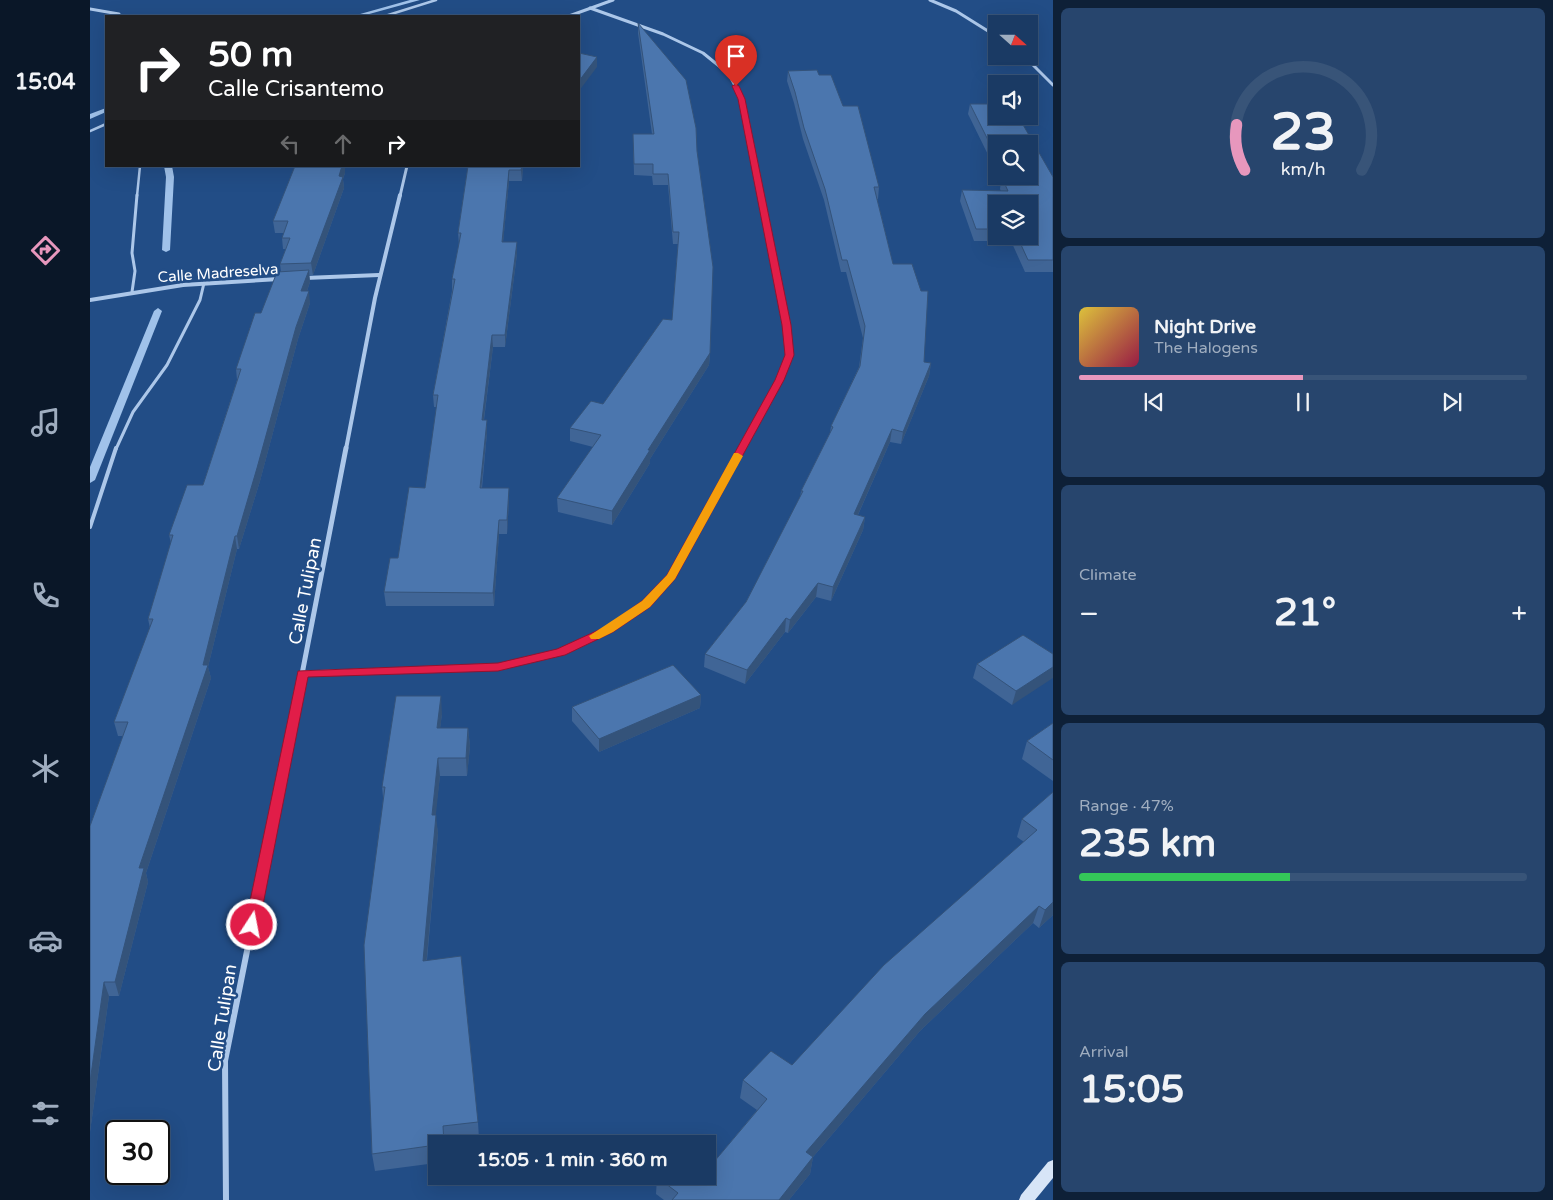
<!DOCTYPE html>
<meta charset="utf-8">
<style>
:root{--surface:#1a3a64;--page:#27456d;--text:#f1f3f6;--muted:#9fadbf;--line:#385478;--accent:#e797bd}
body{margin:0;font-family:"Varela Round",sans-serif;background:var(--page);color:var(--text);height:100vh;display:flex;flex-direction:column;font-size:19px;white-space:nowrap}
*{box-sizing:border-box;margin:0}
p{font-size:16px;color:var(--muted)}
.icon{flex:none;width:28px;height:28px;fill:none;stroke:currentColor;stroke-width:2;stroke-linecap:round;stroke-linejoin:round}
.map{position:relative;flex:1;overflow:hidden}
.side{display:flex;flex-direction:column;gap:8px;padding:8px;background:#0e2037;width:500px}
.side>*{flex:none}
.banner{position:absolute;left:15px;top:15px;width:475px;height:152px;border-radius:0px;box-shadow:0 5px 20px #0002,0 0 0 1px var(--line);background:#202124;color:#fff;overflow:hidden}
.needle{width:32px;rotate:111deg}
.controls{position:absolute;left:898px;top:15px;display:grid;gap:10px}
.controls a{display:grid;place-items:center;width:50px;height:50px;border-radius:0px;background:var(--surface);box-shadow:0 5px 20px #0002,0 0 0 1px var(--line);font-size:25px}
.speed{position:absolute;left:15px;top:1120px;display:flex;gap:10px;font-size:25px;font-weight:700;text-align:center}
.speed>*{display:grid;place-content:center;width:65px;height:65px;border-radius:50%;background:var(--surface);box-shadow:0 5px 20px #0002,0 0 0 1px var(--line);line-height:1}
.speed .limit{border:2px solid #111;border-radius:8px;background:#fff;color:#111}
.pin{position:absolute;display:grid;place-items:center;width:42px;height:42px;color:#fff;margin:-51px -21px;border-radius:50% 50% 50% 0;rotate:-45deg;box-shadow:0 0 5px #0007}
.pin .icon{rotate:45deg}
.me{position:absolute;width:55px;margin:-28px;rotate:11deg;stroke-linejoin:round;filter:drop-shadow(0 0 4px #0008)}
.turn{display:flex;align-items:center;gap:18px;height:105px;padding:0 20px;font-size:22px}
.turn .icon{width:65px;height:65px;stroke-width:2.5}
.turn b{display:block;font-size:35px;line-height:42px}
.lanes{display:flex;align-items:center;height:48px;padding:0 20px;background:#0003;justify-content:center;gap:25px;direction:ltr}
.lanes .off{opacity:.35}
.big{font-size:38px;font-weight:700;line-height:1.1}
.side .tile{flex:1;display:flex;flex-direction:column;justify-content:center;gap:8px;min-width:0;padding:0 18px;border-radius:8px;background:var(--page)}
.side .dial{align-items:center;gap:0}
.dial svg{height:130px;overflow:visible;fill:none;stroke:var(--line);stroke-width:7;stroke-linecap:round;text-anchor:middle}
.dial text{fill:var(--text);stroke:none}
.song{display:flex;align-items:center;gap:15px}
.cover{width:60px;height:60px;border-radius:8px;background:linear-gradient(135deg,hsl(50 70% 55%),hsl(340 70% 35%))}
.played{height:5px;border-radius:2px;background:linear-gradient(90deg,var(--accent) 50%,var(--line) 50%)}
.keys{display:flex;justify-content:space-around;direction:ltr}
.heat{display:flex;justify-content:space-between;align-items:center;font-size:28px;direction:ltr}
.charge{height:8px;border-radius:4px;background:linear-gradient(90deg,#34c759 47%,var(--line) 0)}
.trip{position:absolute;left:338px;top:1135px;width:288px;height:50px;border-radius:0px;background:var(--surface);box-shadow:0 5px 20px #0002,0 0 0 1px var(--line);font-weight:700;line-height:50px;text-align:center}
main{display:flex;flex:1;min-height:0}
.tab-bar{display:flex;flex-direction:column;width:90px;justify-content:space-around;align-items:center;background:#0a1728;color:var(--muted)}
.tab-bar .icon{width:35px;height:35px}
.tab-bar .on{color:var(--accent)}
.tab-bar b{font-size:22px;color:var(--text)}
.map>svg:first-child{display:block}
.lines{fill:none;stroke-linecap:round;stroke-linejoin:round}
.stream{fill:#a0c2ea;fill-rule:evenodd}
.lane-far2{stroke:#acc7e9;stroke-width:2.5}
.lane-far1{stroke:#acc7e9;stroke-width:3}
.lane{stroke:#acc7e9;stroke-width:4}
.street-far3{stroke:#acc7e9;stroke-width:3}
.street-far2{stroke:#acc7e9;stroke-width:4}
.street-far1{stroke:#acc7e9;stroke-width:5}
.street{stroke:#acc7e9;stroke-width:6}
.secondary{fill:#d7e5f7;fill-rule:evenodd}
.wall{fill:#406596;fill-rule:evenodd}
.shaded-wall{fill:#34537a}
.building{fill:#4b76ae;stroke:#34537a}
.route{fill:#e11d48;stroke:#92132f}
.slow{fill:#f59e0b}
.labels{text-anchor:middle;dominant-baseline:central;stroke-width:5;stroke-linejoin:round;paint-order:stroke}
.far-street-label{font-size:15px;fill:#fff;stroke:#224d86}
.street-label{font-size:18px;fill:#fff;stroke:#224d86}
</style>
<main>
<nav class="tab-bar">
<b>15:04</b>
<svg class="icon on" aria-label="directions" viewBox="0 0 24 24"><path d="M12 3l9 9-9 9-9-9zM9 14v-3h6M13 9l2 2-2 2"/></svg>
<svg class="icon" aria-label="music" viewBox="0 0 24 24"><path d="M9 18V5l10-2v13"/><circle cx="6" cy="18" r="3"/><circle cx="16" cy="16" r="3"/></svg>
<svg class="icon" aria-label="phone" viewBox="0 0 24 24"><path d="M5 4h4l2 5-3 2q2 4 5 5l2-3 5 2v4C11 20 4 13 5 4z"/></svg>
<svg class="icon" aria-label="climate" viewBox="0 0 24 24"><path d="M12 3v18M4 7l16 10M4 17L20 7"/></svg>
<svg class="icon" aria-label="car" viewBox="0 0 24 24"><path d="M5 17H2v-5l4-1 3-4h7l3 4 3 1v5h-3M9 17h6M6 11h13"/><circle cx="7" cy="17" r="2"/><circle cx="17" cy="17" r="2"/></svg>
<svg class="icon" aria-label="filters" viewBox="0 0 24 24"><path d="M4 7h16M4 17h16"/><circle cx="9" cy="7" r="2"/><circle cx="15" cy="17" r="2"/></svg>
</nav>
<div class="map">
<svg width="963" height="1200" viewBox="0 0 963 1200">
<rect width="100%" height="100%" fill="#224d86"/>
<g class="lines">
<g class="stream">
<polygon points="320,0 330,0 272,16 263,16"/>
<polygon points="16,108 16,112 0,119 0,114"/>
<polygon points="74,166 82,166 84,177 80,250 76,252 72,250 76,177"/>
<polygon points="68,308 72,311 5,480 0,483 0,467 64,311"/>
</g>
<g class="lane-far2">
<polyline points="295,16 346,0"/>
<polyline points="0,131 16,124"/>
<polyline points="47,196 50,166"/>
</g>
<g class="lane-far1">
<polyline points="42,292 45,271 42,253 47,195"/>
<polyline points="26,449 43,412 77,365 110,300 114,283"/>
</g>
<polyline class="lane" points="0,527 26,448"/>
<g class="street-far3">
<polyline points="840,0 866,11 906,36"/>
<polyline points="500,8 573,34 613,53 639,74 652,99 671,196"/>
<polyline points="0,9 29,14"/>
<polyline points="479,16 523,0"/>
<polyline points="934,56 963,85"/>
<polyline points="310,196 317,166"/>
</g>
<g class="street-far2">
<polyline points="215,278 289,275"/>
<polyline points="0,300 93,285 189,279"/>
<polyline points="256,449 285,298 310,195"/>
<polyline points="651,449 689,380 700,355 671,195"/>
</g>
<g class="street-far1">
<polyline points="213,673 408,667 471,652 519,630 556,604 581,576 652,448"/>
<polyline points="192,777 256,448"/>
</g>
<polyline class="street" points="136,1200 135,1061 192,776"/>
<polygon class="secondary" points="963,1160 963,1178 945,1200 929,1200 931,1195 958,1162"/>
</g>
<g class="wall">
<polygon points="548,23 620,353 619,365 560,459 560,463 522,525 468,512 467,498 503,447 480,441 480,428 513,404 582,320 588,244 583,244 578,185 563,185 562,176 544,175 543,134 562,134 548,33"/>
<polygon points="698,71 729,75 753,106 789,187 788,199 787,199 803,264 834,362 841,363 839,376 811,444 800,442 768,515 775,517 773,530 741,601 726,597 698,633 695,632 655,684 614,667 615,654 656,602 710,497 711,491 740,433 741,426 769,367 773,338 756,272 751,272 734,200 713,139 704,103 697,81"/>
<path d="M880 104 963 177V272H935L921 241H884L870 201 872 190 911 191 910 189 911 181 909 176H939L906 144V171L878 114ZM906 204 939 236H906Z"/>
<polygon points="378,166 433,166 432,181 419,181 413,242 427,254 415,347 403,347 394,420 397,420 397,433 392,488 419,500 417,534 409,534 404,606 296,606 294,592 335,488 347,407 344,407 343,395 362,291 362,279 369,245 368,233"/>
<polygon points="254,169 255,173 253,179 254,188 223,275 219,275 220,282 217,291 220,303 208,339 170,481 149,549 147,549 118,667 121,678 56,873 58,882 29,996 19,996 0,1132 0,826 33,736 28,736 24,722 60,628 58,619 81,543 79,535 113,485 147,380 146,369 191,272 190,264 196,249 193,249 192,238 194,233 185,233 183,221"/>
<polygon points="963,654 922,705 883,678 887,664"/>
<polygon points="611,695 610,708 509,752 482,721 482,707"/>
<polygon points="352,714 350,728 378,728 380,746 377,776 350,776 345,815 348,833 337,960 388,1122 389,1139 346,1144 346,1163 285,1171 282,1154 293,797 292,787"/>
<polygon points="963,723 963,781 932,759 937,741"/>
<polygon points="963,792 963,915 949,928 943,923 830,1031 723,1157 720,1174 699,1200 574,1200 566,1194 567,1177 623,1163 667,1110 650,1098 653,1080 702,1065 934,842 927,837 932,819"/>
</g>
<g class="shaded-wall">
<polygon points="507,57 507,67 489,91 489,81"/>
<polygon points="252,166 255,166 255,173 253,179 254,188 223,275 221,263"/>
<polygon points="432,166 433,166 432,181 431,170"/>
<polygon points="419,170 419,181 412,254 412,242"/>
<polygon points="427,242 427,254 415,347 415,335"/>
<polygon points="219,270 220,282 213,303 211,291"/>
<polygon points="219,291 220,303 208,339 170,481 149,549 147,536 206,327"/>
<polygon points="402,335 403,347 392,433 392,420"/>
<polygon points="620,353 619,365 560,459 560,463 522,525 522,511 558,450"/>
<polygon points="841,363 839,376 811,444 813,432"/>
<polygon points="397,420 397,433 390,500 390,488"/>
<polygon points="802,429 800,442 762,528 764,514"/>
<polygon points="419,488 419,500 417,534 417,520"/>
<polygon points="775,517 773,530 741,601 743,587"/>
<polygon points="409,520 409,534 404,606 403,593"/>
<polygon points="145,536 147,549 118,667 121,678 56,873 58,882 29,996 25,982 49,868 113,665"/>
<polygon points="728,583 726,597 698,633 700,620"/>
<polygon points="696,618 695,632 655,684 657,670"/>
<polygon points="963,667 963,678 922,705 926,691"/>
<polygon points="611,695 610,708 509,752 509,739"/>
<polygon points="351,696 352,714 348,746 347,728"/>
<polygon points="378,728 380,746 377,776 376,758"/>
<polygon points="348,758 350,776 344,833 342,815"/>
<polygon points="346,815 348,833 335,978 333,961"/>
<polygon points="963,902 963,915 949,928 955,910"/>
<polygon points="949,906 943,923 830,1031 723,1157 720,1174 699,1200 689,1200 716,1152 835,1014"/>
<polygon points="14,982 19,996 0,1132 0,1082"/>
</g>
<g class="building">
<polygon points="548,23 596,80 606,128 607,151 623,267 620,353 558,450 560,450 522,511 467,498 511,435 480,428 501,401 513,404 573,319 582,320 589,232 583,232 578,174 563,174 563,164 544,164 543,134 564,134"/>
<polygon points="489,53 507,57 489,81"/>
<polygon points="727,70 729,75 741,75 753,106 768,106 789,187 784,187 803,264 822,264 831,291 838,291 834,362 841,363 813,432 802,429 764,514 775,517 743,587 728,583 700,620 696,618 657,670 615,654 656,602 713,491 711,491 743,427 741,426 770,366 775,326 757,260 752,260 735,189 714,128 705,92 698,71"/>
<polygon points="880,104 906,104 906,116 928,116 963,177 963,260 938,260 927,236 939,236 939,204 906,204 906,229 886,229 872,190 918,191 912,178 918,178 917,176 939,176 939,144 906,144 906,156"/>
<polygon points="205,166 252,166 249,176 253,177 221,263 190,264 200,238 192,238 198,221 183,221"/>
<polygon points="378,166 432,166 431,170 419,170 412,242 427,242 415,335 402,335 392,420 397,420 390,488 419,488 417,520 409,520 403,593 294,592 300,558 308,558 319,487 335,488 348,395 343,395 365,279 362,279 371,233 368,233"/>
<polygon points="219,270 211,291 219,291 206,327 167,468 147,536 145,536 113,665 118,665 49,868 54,868 25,982 14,982 0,1082 0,826 38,722 24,722 63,619 58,619 83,535 79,535 97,485 113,485 151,369 146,369 165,313 171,313 187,272"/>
<polygon points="933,635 963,654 963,667 926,691 887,664"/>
<polygon points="583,665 611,695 509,739 482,707"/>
<polygon points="306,696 351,696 347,728 378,728 376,758 348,758 342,815 346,815 333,961 371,956 388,1122 353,1126 354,1144 346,1144 346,1145 282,1154 274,945 295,787 292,787"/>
<polygon points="963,723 963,760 937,741"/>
<polygon points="963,792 963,902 955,910 949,906 835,1014 716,1152 723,1157 689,1200 582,1200 588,1193 567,1177 568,1176 616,1176 616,1158 623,1163 677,1099 653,1080 681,1051 702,1065 794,965 947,830 932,819"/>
</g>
<polygon class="route" points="646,84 649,86 655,99 701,325 704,355 694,380 585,579 560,607 523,632 475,655 408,671 218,677 169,925 167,929 162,931 157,929 155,925 208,671 408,663 467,649 515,627 552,601 577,575 685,380 695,355 692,325 648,99 642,86"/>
<polygon class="slow" points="644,453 648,453 653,456 585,579 560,607 523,632 509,639 501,639 499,636 552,601 577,575"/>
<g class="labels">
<g class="far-street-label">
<text transform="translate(128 273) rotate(-4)">Calle Madreselva</text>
</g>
<g class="street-label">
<text transform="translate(215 591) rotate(-79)">Calle Tulipan</text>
<text transform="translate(132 1018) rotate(-81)">Calle Tulipan</text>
</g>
</g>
</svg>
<div class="controls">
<a><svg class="needle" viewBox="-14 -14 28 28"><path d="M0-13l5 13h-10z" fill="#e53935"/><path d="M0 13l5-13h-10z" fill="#9fadbf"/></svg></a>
<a><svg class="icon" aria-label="sound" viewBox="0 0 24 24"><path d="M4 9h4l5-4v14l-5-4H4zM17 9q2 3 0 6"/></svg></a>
<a><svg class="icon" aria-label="search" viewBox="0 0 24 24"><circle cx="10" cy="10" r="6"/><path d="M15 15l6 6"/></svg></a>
<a><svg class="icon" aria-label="layers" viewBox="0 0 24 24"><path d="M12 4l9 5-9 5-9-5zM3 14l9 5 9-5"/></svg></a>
</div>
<div class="speed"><div class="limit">30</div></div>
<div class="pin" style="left:646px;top:86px;background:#d93025"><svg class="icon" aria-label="arrive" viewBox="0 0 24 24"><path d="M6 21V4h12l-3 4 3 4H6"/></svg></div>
<svg class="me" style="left:162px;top:925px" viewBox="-20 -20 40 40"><circle r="17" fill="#e11d48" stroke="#fff" stroke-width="3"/><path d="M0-11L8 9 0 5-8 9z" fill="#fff"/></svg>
<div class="trip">15:05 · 1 min · 360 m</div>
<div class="banner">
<div class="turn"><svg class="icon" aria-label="right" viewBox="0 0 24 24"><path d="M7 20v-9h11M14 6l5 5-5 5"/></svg><div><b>50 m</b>Calle Crisantemo</div></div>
<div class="lanes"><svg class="icon off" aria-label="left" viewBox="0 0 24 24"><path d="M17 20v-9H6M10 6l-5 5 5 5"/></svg><svg class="icon off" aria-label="ahead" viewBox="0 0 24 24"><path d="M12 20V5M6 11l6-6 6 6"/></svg><svg class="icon" aria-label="right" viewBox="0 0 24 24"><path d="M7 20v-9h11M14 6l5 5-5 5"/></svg></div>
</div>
</div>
<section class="side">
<div class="tile dial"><svg viewBox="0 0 100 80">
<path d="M14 69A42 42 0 1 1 86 69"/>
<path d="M14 69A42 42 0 0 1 9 41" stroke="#e797bd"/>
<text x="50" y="56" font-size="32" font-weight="700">23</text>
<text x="50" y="72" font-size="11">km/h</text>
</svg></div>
<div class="tile">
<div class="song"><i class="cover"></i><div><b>Night Drive</b><p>The Halogens</p></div></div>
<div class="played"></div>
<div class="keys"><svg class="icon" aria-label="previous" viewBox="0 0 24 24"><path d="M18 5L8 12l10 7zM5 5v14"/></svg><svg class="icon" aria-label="pause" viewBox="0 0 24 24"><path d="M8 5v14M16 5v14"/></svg><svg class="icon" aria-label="next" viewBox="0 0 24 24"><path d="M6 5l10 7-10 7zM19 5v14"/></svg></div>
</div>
<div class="tile"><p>Climate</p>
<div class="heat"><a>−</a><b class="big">21°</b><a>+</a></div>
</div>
<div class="tile"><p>Range · 47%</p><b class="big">235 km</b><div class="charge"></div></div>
<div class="tile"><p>Arrival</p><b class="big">15:05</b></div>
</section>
</main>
